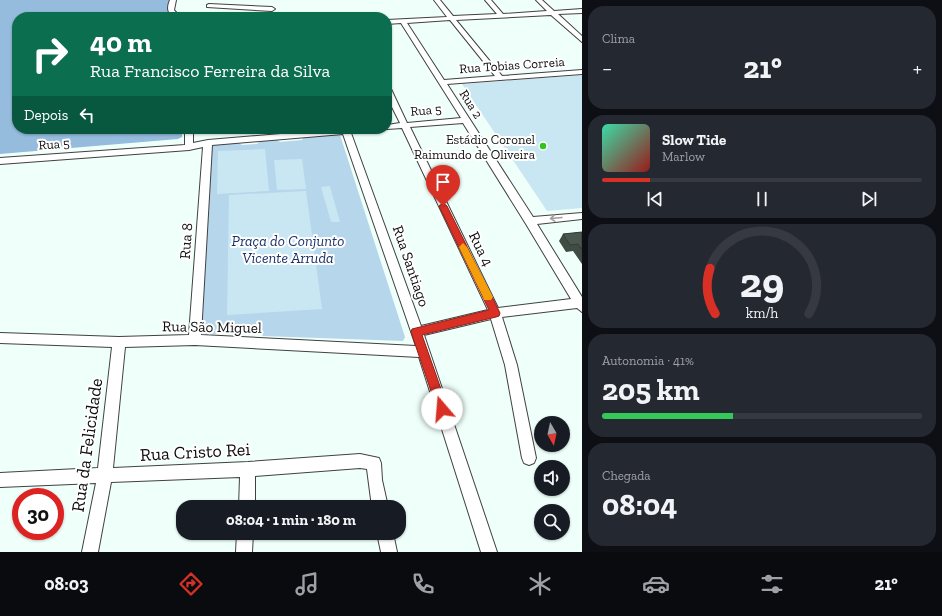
<!DOCTYPE html>
<html lang="pt">
<meta charset="utf-8">
<style>
:root{--surface:#171b24;--page:#242831;--text:#f1f3f6;--muted:#9ea1a6;--line:#363941;--accent:#d93025}
body{margin:0;font-family:"Zilla Slab",serif;background:var(--page);color:var(--text);height:100vh;display:flex;flex-direction:column;font-size:15px;white-space:nowrap}
*{box-sizing:border-box;margin:0}
p{font-size:13px;color:var(--muted)}
.icon{flex:none;width:22px;height:22px;fill:none;stroke:currentColor;stroke-width:2;stroke-linecap:round;stroke-linejoin:round}
.map{position:relative;flex:1;overflow:hidden}
.details{display:flex;flex-direction:column;gap:6px;padding:6px;background:#0d0f14;width:360px}
.details>*{flex:none}
.top-card{position:absolute;left:12px;top:12px;width:380px;height:122px;border-radius:16px;box-shadow:0 1px 3px #0004;background:#0b6e4f;color:#fff;overflow:hidden}
.needle{width:26px;rotate:171deg}
.tools{position:absolute;left:534px;top:416px;display:grid;gap:8px}
.tools a{display:grid;place-items:center;width:36px;height:36px;border-radius:50%;background:var(--surface);box-shadow:0 1px 3px #0004;font-size:20px}
.speed{position:absolute;left:12px;top:488px;display:flex;gap:8px;font-size:20px;font-weight:700;text-align:center}
.speed>*{display:grid;place-content:center;width:52px;height:52px;border-radius:50%;background:var(--surface);box-shadow:0 1px 3px #0004;line-height:1}
.speed .limit{border:6px solid #d22;background:#fff;color:#111}
.pin{position:absolute;display:grid;place-items:center;width:34px;height:34px;color:#fff;margin:-41px -17px;border-radius:50% 50% 50% 0;rotate:-45deg;box-shadow:0 0 4px #0007}
.pin .icon{rotate:45deg}
.me{position:absolute;width:44px;margin:-22px;rotate:342deg;stroke-linejoin:round;filter:drop-shadow(0 0 3px #0008)}
.turn{display:flex;align-items:center;gap:14px;height:84px;padding:0 12px;font-size:18px}
.turn .icon{width:52px;height:52px;stroke-width:2.5}
.turn b{display:block;font-size:28px;line-height:34px}
.then{display:flex;align-items:center;height:38px;padding:0 12px;background:#0003;gap:8px;font-size:15px}
.big{font-size:30px;font-weight:800;line-height:1.1}
.details .widget{flex:1;display:flex;flex-direction:column;justify-content:center;gap:6px;min-width:0;padding:0 14px;border-radius:16px;background:var(--page)}
.details .dial{align-items:center;gap:0}
.dial svg{height:104px;overflow:visible;fill:none;stroke:var(--line);stroke-width:7;stroke-linecap:round;text-anchor:middle}
.dial text{fill:var(--text);stroke:none}
.song{display:flex;align-items:center;gap:12px}
.cover{width:48px;height:48px;border-radius:6px;background:linear-gradient(135deg,hsl(160 70% 55%),hsl(0 70% 35%))}
.played{height:4px;border-radius:2px;background:linear-gradient(90deg,var(--accent) 15%,var(--line) 15%)}
.keys{display:flex;justify-content:space-around;direction:ltr}
.heat{display:flex;justify-content:space-between;align-items:center;font-size:22px;direction:ltr}
.charge{height:6px;border-radius:3px;background:linear-gradient(90deg,#34c759 41%,var(--line) 0)}
.trip{position:absolute;left:176px;top:500px;width:230px;height:40px;border-radius:16px;background:var(--surface);box-shadow:0 1px 3px #0004;font-weight:800;line-height:40px;text-align:center}
.tab-bar{display:flex;height:64px;justify-content:space-around;align-items:center;background:#090b0e;color:var(--muted)}
.tab-bar .icon{width:28px;height:28px}
.tab-bar .current{color:var(--accent)}
.tab-bar b{font-size:18px;color:var(--text)}
main{display:flex;flex:1;min-height:0}
.map>svg:first-child{display:block}
.green{fill:#b6d6eb}
.forest{fill:#95bbdd}
.pitch{fill:#c9e7f2}
.lines{fill:none;stroke-linecap:round;stroke-linejoin:round}
.street-casing{stroke:#414141;stroke-width:2}
.street{fill:#fff;fill-rule:evenodd}
.wall{fill:#404b43}
.building{fill:#4a574e;stroke:#343d37}
.oneway{stroke:#9f9f9f}
.route{fill:#d93025;stroke:#8d1f18}
.slow{fill:#f59e0b}
.poi-dot{fill:#34c420;stroke:#fff;stroke-width:1.5}
.labels{text-anchor:middle;dominant-baseline:central;stroke-width:4;stroke-linejoin:round;paint-order:stroke}
.far-street-label{font-size:13px;fill:#0e0e0e;stroke:#fff}
.far-poi-label{font-size:13px;fill:#0e0e0e;stroke:#fff;text-anchor:end}
.street-label{font-size:15px;fill:#0e0e0e;stroke:#fff}
.park-label{font-size:15px;font-style:italic;fill:#1b3168;stroke:#fff}
.near-street-label{font-size:18px;fill:#0e0e0e;stroke:#fff}
</style>
<main>
<div class="map">
<svg width="582" height="552" viewBox="0 0 582 552">
<rect width="100%" height="100%" fill="#effffa"/>
<polygon class="green" points="337,134 340,135 405,337 403,341 263,336 255,328 227,327 218,334 198,334 211,145 213,143 237,142 242,145 257,144 262,140 276,139 280,142 302,140 305,136"/>
<polygon class="forest" points="0,0 169,0 167,17 17,17 17,129 182,129 182,137 178,139 0,154"/>
<g class="pitch">
<polygon points="582,75 582,208 547,211 462,84"/>
<polygon points="265,149 269,191 217,194 218,151"/>
<polygon points="302,159 306,189 277,190 274,160"/>
<polygon points="330,186 331,190 340,222 331,222 321,187"/>
<polygon points="306,191 322,309 227,315 229,195"/>
</g>
<g class="lines">
<g class="street-casing">
<g id="street">
<path d="M170 0H176L174 10 180 17H173C167 12 167 7 170 0Z"/>
<path d="M434 0H440L453 16 497 14 485 0H491L503 14 547 11 536 0H542L554 11 582 9V13L558 14 582 36V42L551 15 456 20 502 76 582 70V74L447 84 533 217 582 213V219L537 224 582 297V312L577 308 502 317 517 365 536 458 534 463 529 465 524 463 522 458 505 365 491 319 424 335 497 552H481L419 357 195 345 125 347 113 468 248 462 360 454 379 458 381 463 382 480 388 507H372L367 469 360 468 255 476V507H239L240 477 111 482 98 552H82L96 483 0 487V473L98 468 112 347 0 343V333L119 337 189 335 203 147 189 150 0 164V158L185 145V129H193V143L208 140 341 129H376L372 131 351 133 421 326 488 310 402 128 387 129H385H387V125L400 123 387 97V87L391 89 407 123 461 118 401 23 387 24V20L447 17ZM450 20 495 76 444 80 407 23ZM463 123 526 224 571 299 498 308 410 127ZM343 134 416 346 201 335 212 145Z"/>
<polygon points="209,4 272,7 275,9 272,11 207,7 207,5"/>
<polygon points="237,533 253,533 252,552 236,552"/>
<polygon points="377,533 393,533 397,552 381,552"/>
</g>
</g>
<use href="#street" class="street"/>
</g>
<g class="wall">
<polygon points="214,129 251,129 251,131 215,134"/>
<polygon points="582,232 582,264 573,251 566,252 559,241 563,234"/>
</g>
<polygon class="building" points="582,232 582,250 578,244 570,245 563,234"/>
<defs><path id="oneway-shaft" d="M-6 0H5M1.5-3L5.5 0L1.5 3" fill="none" stroke-width="1.6" stroke-linecap="round" stroke-linejoin="round"/></defs>
<use class="oneway" href="#oneway-shaft" transform="translate(556 218) rotate(175)"/>
<polygon class="route" points="443,203 447,206 500,313 499,316 496,317 422,335 448,409 446,413 442,415 438,413 437,409 411,332 412,329 416,328 489,310 439,206"/>
<polygon class="slow" points="463,243 467,247 493,297 491,300 484,300 483,297 459,247"/>
<circle class="poi-dot" cx="543" cy="146" r="4"/>
<g class="labels">
<g class="far-street-label">
<text transform="translate(512 65) rotate(-4)">Rua Tobias Correia</text>
<text transform="translate(471 104) rotate(58)">Rua 2</text>
<text transform="translate(426 110) rotate(-5)">Rua 5</text>
<text transform="translate(54 144) rotate(-4)">Rua 5</text>
</g>
<g class="far-poi-label">
<text x="535" y="139">Estádio Coronel<tspan x="535" dy="15">Raimundo de Oliveira</tspan></text>
</g>
<g class="street-label">
<text transform="translate(186 241) rotate(-86)">Rua 8</text>
<text transform="translate(481 249) rotate(64)">Rua 4</text>
<text transform="translate(411 266) rotate(71)">Rua Santiago</text>
<text transform="translate(212 327) rotate(1)">Rua São Miguel</text>
</g>
<g class="park-label">
<text x="288" y="241">Praça do Conjunto<tspan x="288" dy="17">Vicente Arruda</tspan></text>
</g>
<g class="near-street-label">
<text transform="translate(87 445) rotate(-82)">Rua da Felicidade</text>
<text transform="translate(195 452) rotate(-3)">Rua Cristo Rei</text>
</g>
</g>
</svg>
<div class="tools">
<a><svg class="needle" viewBox="-14 -14 28 28"><path d="M0-13l5 13h-10z" fill="#e53935"/><path d="M0 13l5-13h-10z" fill="#9ea1a6"/></svg></a>
<a><svg class="icon" aria-label="sound" viewBox="0 0 24 24"><path d="M4 9h4l5-4v14l-5-4H4zM17 9q2 3 0 6"/></svg></a>
<a><svg class="icon" aria-label="search" viewBox="0 0 24 24"><circle cx="10" cy="10" r="6"/><path d="M15 15l6 6"/></svg></a>
</div>
<div class="speed"><div class="limit">30</div></div>
<div class="pin" style="left:443px;top:206px;background:#d93025"><svg class="icon" aria-label="arrive" viewBox="0 0 24 24"><path d="M6 21V4h12l-3 4 3 4H6"/></svg></div>
<svg class="me" style="left:442px;top:409px" viewBox="-20 -20 40 40"><circle r="19" fill="#fff"/><path d="M0-13L10 11 0 6-10 11z" fill="#d93025"/></svg>
<div class="trip">08:04 · 1 min · 180 m</div>
<div class="top-card">
<div class="turn"><svg class="icon" aria-label="right" viewBox="0 0 24 24"><path d="M7 20v-9h11M14 6l5 5-5 5"/></svg><div><b>40 m</b>Rua Francisco Ferreira da Silva</div></div>
<div class="then">Depois<svg class="icon" aria-label="left" viewBox="0 0 24 24"><path d="M17 20v-9H6M10 6l-5 5 5 5"/></svg></div>
</div>
</div>
<section class="details">
<div class="widget"><p>Clima</p>
<div class="heat"><a>−</a><b class="big">21°</b><a>+</a></div>
</div>
<div class="widget">
<div class="song"><i class="cover"></i><div><b>Slow Tide</b><p>Marlow</p></div></div>
<div class="played"></div>
<div class="keys"><svg class="icon" aria-label="previous" viewBox="0 0 24 24"><path d="M18 5L8 12l10 7zM5 5v14"/></svg><svg class="icon" aria-label="pause" viewBox="0 0 24 24"><path d="M8 5v14M16 5v14"/></svg><svg class="icon" aria-label="next" viewBox="0 0 24 24"><path d="M6 5l10 7-10 7zM19 5v14"/></svg></div>
</div>
<div class="widget dial"><svg viewBox="0 0 100 80">
<path d="M14 69A42 42 0 1 1 86 69"/>
<path d="M14 69A42 42 0 0 1 10 34" stroke="#d93025"/>
<text x="50" y="56" font-size="32" font-weight="700">29</text>
<text x="50" y="72" font-size="11">km/h</text>
</svg></div>
<div class="widget"><p>Autonomia · 41%</p><b class="big">205 km</b><div class="charge"></div></div>
<div class="widget"><p>Chegada</p><b class="big">08:04</b></div>
</section>
</main>
<nav class="tab-bar">
<b>08:03</b>
<svg class="icon current" aria-label="directions" viewBox="0 0 24 24"><path d="M12 3l9 9-9 9-9-9zM9 14v-3h6M13 9l2 2-2 2"/></svg>
<svg class="icon" aria-label="music" viewBox="0 0 24 24"><path d="M9 18V5l10-2v13"/><circle cx="6" cy="18" r="3"/><circle cx="16" cy="16" r="3"/></svg>
<svg class="icon" aria-label="phone" viewBox="0 0 24 24"><path d="M5 4h4l2 5-3 2q2 4 5 5l2-3 5 2v4C11 20 4 13 5 4z"/></svg>
<svg class="icon" aria-label="climate" viewBox="0 0 24 24"><path d="M12 3v18M4 7l16 10M4 17L20 7"/></svg>
<svg class="icon" aria-label="car" viewBox="0 0 24 24"><path d="M5 17H2v-5l4-1 3-4h7l3 4 3 1v5h-3M9 17h6M6 11h13"/><circle cx="7" cy="17" r="2"/><circle cx="17" cy="17" r="2"/></svg>
<svg class="icon" aria-label="filters" viewBox="0 0 24 24"><path d="M4 7h16M4 17h16"/><circle cx="9" cy="7" r="2"/><circle cx="15" cy="17" r="2"/></svg>
<b>21°</b>
</nav>
